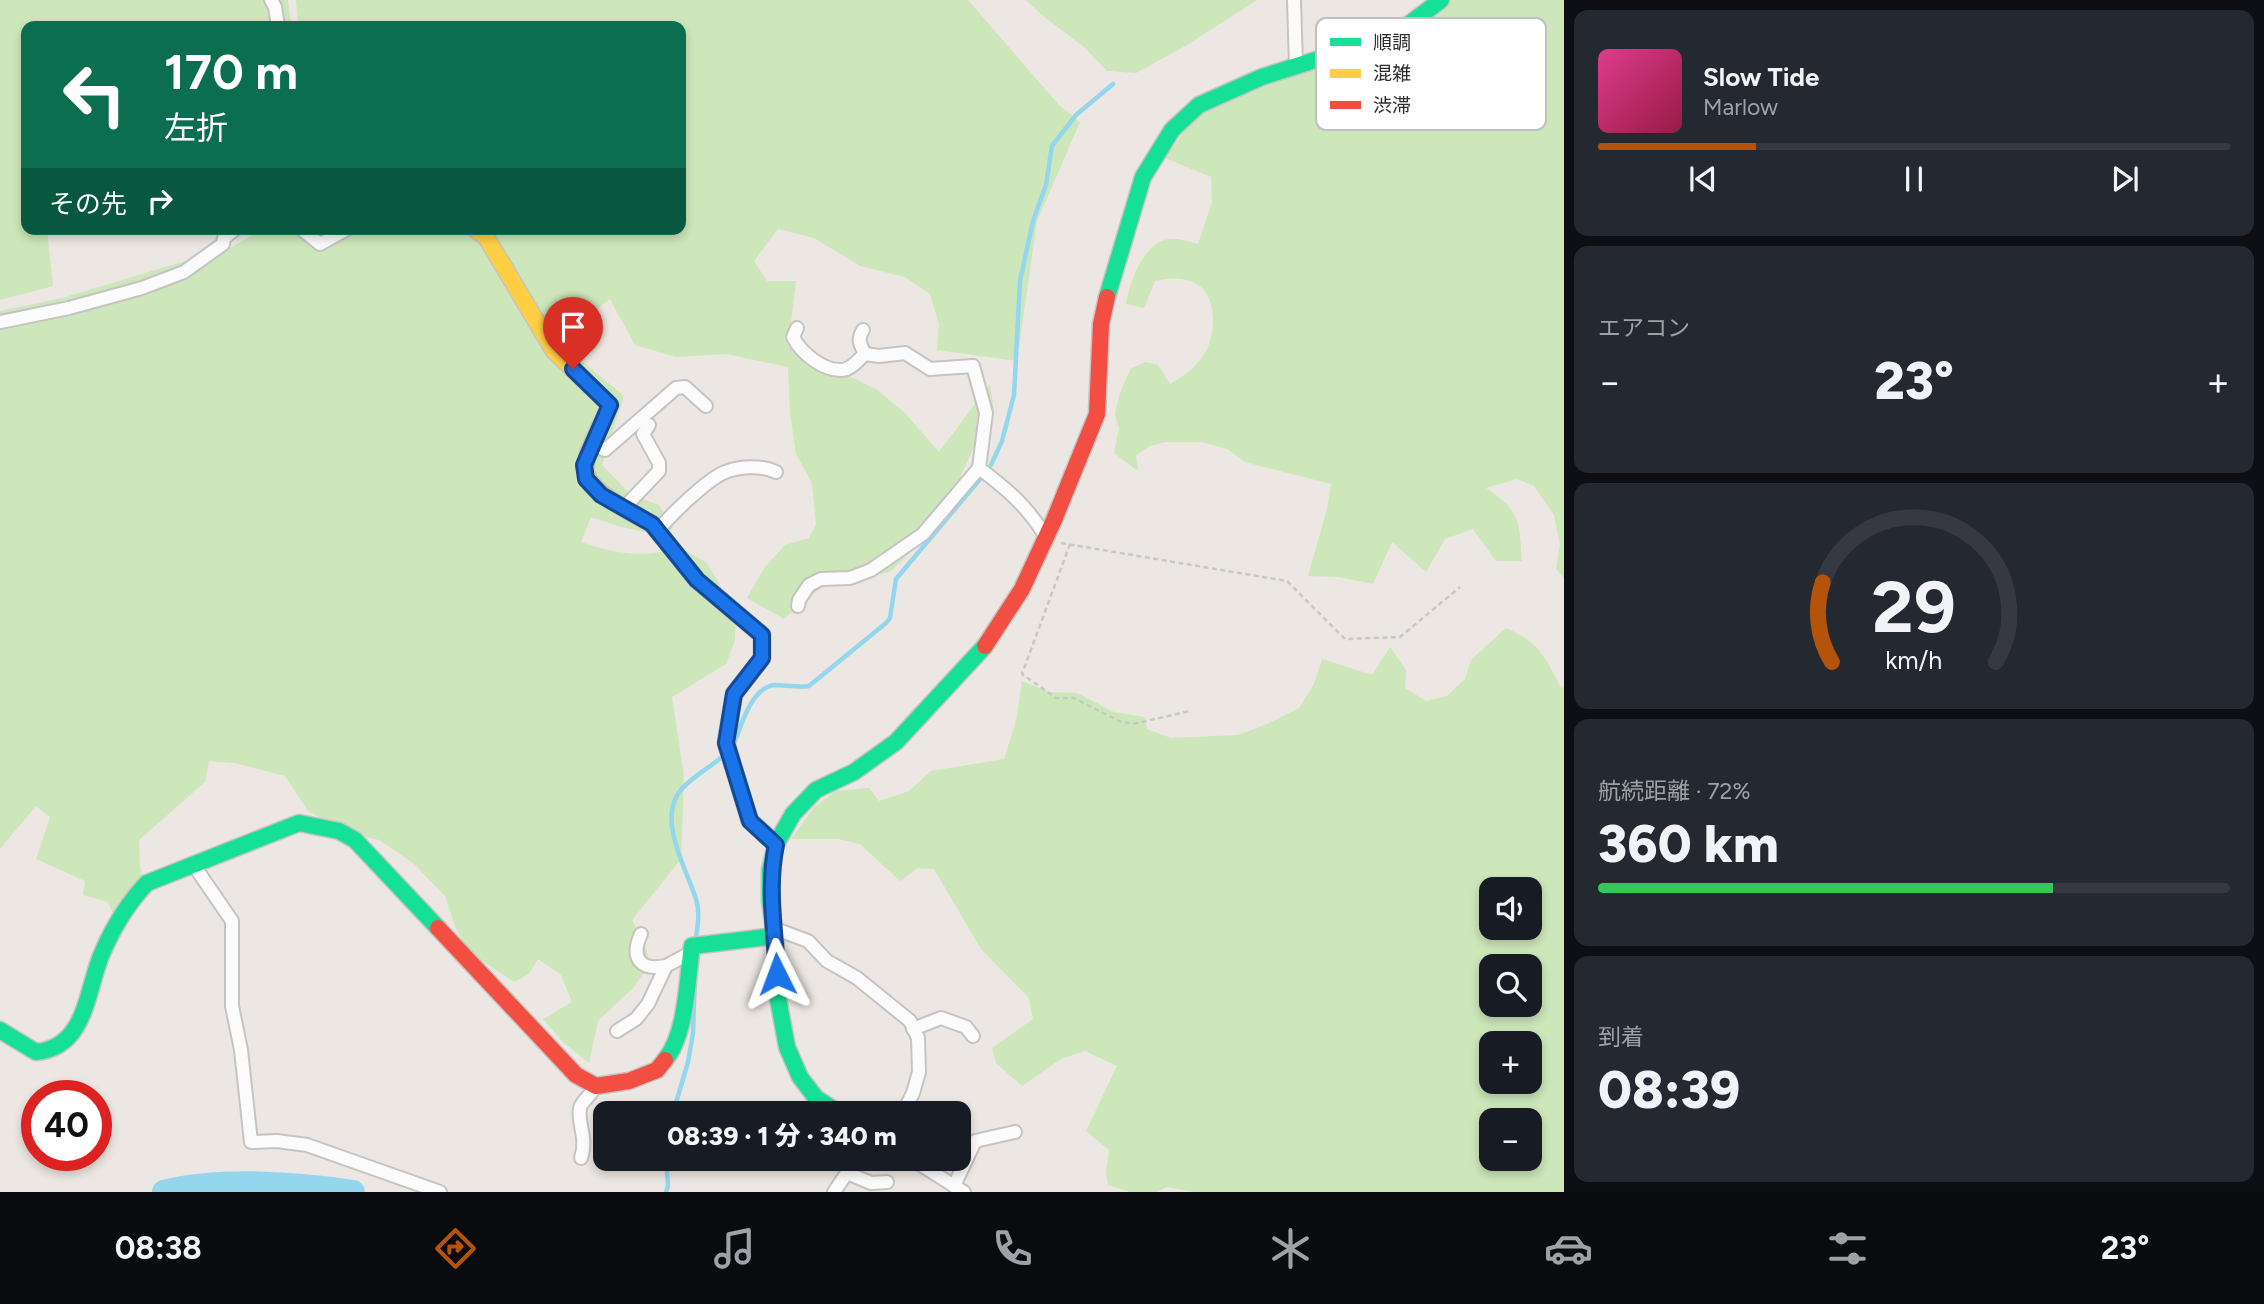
<!DOCTYPE html>
<html lang="ja">
<meta charset="utf-8">
<style>
:root{--surface:#171b24;--page:#242831;--text:#f1f3f6;--muted:#9ea1a6;--line:#363941;--accent:#b45309}
body{margin:0;font-family:Figtree,"Noto Sans JP",sans-serif;background:var(--page);color:var(--text);height:100vh;display:flex;flex-direction:column;font-size:26px;white-space:nowrap}
*{box-sizing:border-box;margin:0}
p{font-size:23px;color:var(--muted)}
.icon{flex:none;width:38px;height:38px;fill:none;stroke:currentColor;stroke-width:2;stroke-linecap:round;stroke-linejoin:round}
.map{position:relative;flex:1;overflow:hidden}
.sheet{display:flex;flex-direction:column;gap:10px;padding:10px;background:#0d0f14;width:700px}
.sheet>*{flex:none}
.top-card{position:absolute;left:21px;top:21px;width:665px;height:214px;border-radius:14px;box-shadow:0 4px 10px #0003;background:#0b6e4f;color:#fff;overflow:hidden}
.tools{position:absolute;left:1479px;top:877px;display:grid;gap:14px}
.tools a{display:grid;place-items:center;width:63px;height:63px;border-radius:14px;background:var(--surface);box-shadow:0 4px 10px #0003;font-size:35px}
.speed{position:absolute;left:21px;top:1080px;display:flex;gap:14px;font-size:35px;font-weight:700;text-align:center}
.speed>*{display:grid;place-content:center;width:91px;height:91px;border-radius:50%;background:var(--surface);box-shadow:0 4px 10px #0003;line-height:1}
.speed .limit{border:10px solid #d22;background:#fff;color:#111}
.pin{position:absolute;display:grid;place-items:center;width:60px;height:60px;color:#fff;margin:-72px -30px;border-radius:50% 50% 50% 0;rotate:-45deg;box-shadow:0 0 7px #0007}
.pin .icon{rotate:45deg}
.me{position:absolute;width:77px;margin:-38px;rotate:357deg;stroke-linejoin:round;filter:drop-shadow(0 0 5px #0008)}
.turn{display:flex;align-items:center;gap:24px;height:147px;padding:0 28px;font-size:32px}
.turn .icon{width:91px;height:91px;stroke-width:2.5}
.turn b{display:block;font-size:49px;line-height:60px}
.then{display:flex;align-items:center;height:66px;padding:0 28px;background:#0003;gap:14px;font-size:26px}
.big{font-size:52px;font-weight:800;line-height:1.1}
.sheet .tile{flex:1;display:flex;flex-direction:column;justify-content:center;gap:10px;min-width:0;padding:0 24px;border-radius:14px;background:var(--page)}
.sheet .dial{align-items:center;gap:0}
.dial svg{height:182px;overflow:visible;fill:none;stroke:var(--line);stroke-width:7;stroke-linecap:round;text-anchor:middle}
.dial text{fill:var(--text);stroke:none}
.song{display:flex;align-items:center;gap:21px}
.cover{width:84px;height:84px;border-radius:10px;background:linear-gradient(135deg,hsl(330 70% 55%),hsl(340 70% 35%))}
.played{height:7px;border-radius:4px;background:linear-gradient(90deg,var(--accent) 25%,var(--line) 25%)}
.keys{display:flex;justify-content:space-around;direction:ltr}
.heat{display:flex;justify-content:space-between;align-items:center;font-size:38px;direction:ltr}
.charge{height:10px;border-radius:5px;background:linear-gradient(90deg,#34c759 72%,var(--line) 0)}
.trip{position:absolute;left:593px;top:1101px;width:378px;height:70px;border-radius:14px;background:var(--surface);box-shadow:0 4px 10px #0003;font-weight:800;line-height:70px;text-align:center}
.menu{display:flex;height:112px;justify-content:space-around;align-items:center;background:#090b0e;color:var(--muted)}
.menu .icon{width:49px;height:49px}
.menu .selected{color:var(--accent)}
.menu b{font-size:32px;color:var(--text)}
main{display:flex;flex:1;min-height:0}
.map>svg:first-child{display:block}
.green{fill:#cde6ba;fill-rule:evenodd}
.lines{fill:none;stroke-linecap:round;stroke-linejoin:round}
.stream{stroke:#94d6ee;stroke-width:4.5}
.river{stroke:#94d6ee;stroke-width:24}
.street-casing{stroke:#c5c3c3;stroke-width:16}
.fast-casing{stroke:#c5c3c3;stroke-width:19}
.slow-casing{stroke:#c5c3c3;stroke-width:19}
.jam-casing{stroke:#c5c3c3;stroke-width:19}
.path{stroke:#c8c8c8;stroke-width:2.5;stroke-dasharray:5 3.5;stroke-linecap:butt}
.street{stroke:#fcfbfb;stroke-width:12}
.fast{stroke:#16e098;stroke-width:16}
.slow{stroke:#ffcf43;stroke-width:16}
.jam{stroke:#f24e42;stroke-width:16}
.route-casing{stroke:#114b97;stroke-width:18}
.route{stroke:#1a73e8;stroke-width:12}
.key{fill:#fff;stroke:#c0c0c0;stroke-width:2}
.key-label{font-size:19px;fill:#2d2d2d}
</style>
<main>
<div class="map">
<svg width="1564" height="1192" viewBox="0 0 1564 1192">
<rect width="100%" height="100%" fill="#ece7e2"/>
<g class="green">
<polygon points="0,0 288,0 291,26 26,26 26,229 47,229 53,286 0,300"/>
<path d="M296 0H968L1059 105 1080 122 1037 221 1017 361 937 350 939 324 930 294 905 277 860 266 814 238 778 229 754 261 767 281H796L788 347 876 389 904 412 939 452 990 384 994 412 976 443 955 488 922 541 891 571 850 583 824 585 784 619 747 598 765 567 785 545 809 538 816 525 812 483 796 454 790 413 788 367 727 354 676 357 635 345 610 299 565 334 571 352 624 396 602 465 631 495 659 505 673 529 656 534 621 527 591 517 581 542C609 552 649 561 677 546L707 563 736 613 735 640 726 664 672 697 684 776 681 859 632 920 645 945 650 964 633 988 598 1021 589 1063 563 1042 543 1019 572 1002 561 975 538 959 529 974 514 982 469 952 456 929 445 896 413 863 379 840 349 833 308 811 285 776 235 763 209 761 205 782 139 840 140 867 146 891 129 919 107 935 114 915 108 902 83 895 85 881 36 859 50 817 36 806 0 849V311L62 298 232 247 264 229H681V26H298Z"/>
<polygon points="1026,0 1257,0 1187,45 1136,73 1107,71 1084,47 1043,16"/>
<path d="M1452 0H1564V578L1556 569 1560 544 1554 515 1534 486 1517 479 1486 488C1521 511 1519 521 1522 561H1496L1473 529 1445 539 1426 572 1392 542 1373 584 1339 577 1308 576 1327 509 1331 484 1245 462 1227 449 1202 442H1165L1150 446 1136 455 1138 471 1114 453 1119 429 1115 414 1120 393 1131 368 1146 362 1158 365 1170 384C1184 376 1198 366 1206 351 1216 333 1217 297 1198 285 1185 276 1169 278 1155 281L1144 308 1126 304C1129 283 1144 241 1170 239 1178 238 1190 242 1198 244L1212 202 1211 177 1165 158 1183 133 1204 113 1285 78 1375 53 1412 32Z"/>
<path d="M1506 628C1538 642 1546 657 1561 688L1564 687V1192H1194L1167 1187 1156 1192H1130L1108 1185 1106 1172 1109 1150 1086 1131 1117 1066 1085 1051 1061 1059 1022 1086 996 1063 992 1048 1033 1019 1029 998 981 949 934 869 918 868 900 881 860 844 838 839H791L814 807 836 791 869 788 879 801 909 791 931 771 1004 759 1016 721 1022 681 1049 692 1077 693 1114 712 1145 717 1147 729 1171 738 1238 735 1267 724 1299 708 1314 684 1322 659 1372 675 1390 647 1406 670 1405 688 1426 701 1447 696 1465 679 1471 660ZM1491 889H1530V928H1491ZM1491 966H1530V1004H1491ZM1491 1043H1530V1082H1491ZM1491 1120H1530V1158H1491Z"/>
</g>
<g class="lines">
<g class="stream">
<polyline points="991,465 1002,441 1014,395 1020,281 1033,221 1046,185 1052,146 1076,115 1113,84"/>
<path d="M734 744C741 726 751 687 775 685 786 685 797 688 809 686L886 623 890 618 896 579 981 478"/>
<path d="M696 937C698 924 700 911 696 899 687 870 657 820 680 791 689 779 710 767 722 757"/>
<polyline points="673,1113 688,1062 693,1033 695,974"/>
<polyline points="666,1158 668,1186 666,1192"/>
</g>
<path class="river" d="M164 1192C219 1178 298 1183 353 1192"/>
<g class="street-casing">
<g id="street">
<polyline points="271,0 275,7 278,26"/>
<polyline points="1294,0 1296,66"/>
<polyline points="301,229 320,244 347,229"/>
<polyline points="0,322 69,308 142,288 184,272 223,244 224,238 235,229"/>
<path d="M797 328 793 337C801 353 823 371 842 370 851 370 859 359 865 354L879 356 905 353 930 369 973 366 986 413 979 468C1008 490 1027 506 1046 537"/>
<path d="M863 330C857 340 860 344 865 354"/>
<polyline points="593,445 605,450 676,388 685,387 706,406"/>
<polyline points="623,509 659,471 659,463 643,434 649,425"/>
<path d="M658 531C669 516 706 481 723 473 738 466 761 465 776 472"/>
<polyline points="798,606 799,600 809,585 821,579 850,578 871,570 923,534 979,468"/>
<polyline points="193,864 232,921 232,1006 241,1050 251,1142 277,1141 307,1145 440,1192"/>
<polyline points="773,928 808,941 827,961 857,978 910,1021 918,1038 919,1072 913,1093 903,1113"/>
<path d="M641 934C630 958 640 971 666 966"/>
<polyline points="913,1029 941,1018 966,1027 973,1036"/>
<polyline points="617,1031 636,1019 648,1004 666,966 692,952"/>
<path d="M581 1158C588 1138 577 1123 580 1108 581 1102 592 1094 596 1086"/>
<polyline points="910,1158 964,1192"/>
<polyline points="847,1173 871,1183 887,1182"/>
<polyline points="954,1186 975,1141 1015,1132"/>
<polyline points="834,1192 857,1158"/>
</g>
</g>
<g class="fast-casing">
<g id="fast">
<polyline points="1107,297 1143,177 1172,130 1199,105 1262,77 1369,43 1404,28 1441,0"/>
<polyline points="632,513 652,524 697,580 762,635 762,658 734,694 726,743 750,821 776,844"/>
<path d="M0 1030 36 1052C88 1047 86 988 103 951 114 926 128 903 147 883L299 823 339 831 355 840 438 928"/>
<path d="M665 1060C687 1033 687 980 692 946L775 936"/>
<polyline points="839,1113 816,1098 800,1077 787,1047 777,993 775,936 770,901 770,870 776,844 793,814 816,790 854,772 896,742 985,646"/>
</g>
</g>
<g class="slow-casing">
<path id="slow" d="M475 229 486 237 554 351 610 405C583 468 564 474 632 513"/>
</g>
<g class="jam-casing">
<g id="jam">
<polyline points="985,646 1022,589 1054,520 1097,414 1101,324 1107,297"/>
<polyline points="438,928 576,1075 596,1086 629,1081 657,1070 665,1060"/>
</g>
</g>
<g class="path">
<polyline points="1061,543 1287,581 1345,639 1400,637 1460,587"/>
<polyline points="1070,544 1022,674 1056,698 1074,698 1119,721 1133,724 1190,711"/>
</g>
<use href="#street" class="street"/>
<use href="#fast" class="fast"/>
<use href="#slow" class="slow"/>
<use href="#jam" class="jam"/>
</g>
<g class="lines">
<g class="route-casing">
<path id="route" d="M573 369 610 405 584 465 586 479 601 495 652 524 697 580 762 635V658L734 694 726 743 750 821 776 845C767 888 775 930 777 974"/>
</g>
<use href="#route" class="route"/>
</g>
<rect x="1316" y="18" width="230" height="112" rx="10" class="key"/>
<rect x="1330" y="38" width="31" height="8" fill="#16e098"/>
<rect x="1330" y="69" width="31" height="9" fill="#ffcf43"/>
<rect x="1330" y="101" width="31" height="8" fill="#f24e42"/>
<g class="key-label">
<text x="1373" y="49">順調</text>
<text x="1373" y="80">混雑</text>
<text x="1373" y="112">渋滞</text>
</g>
</svg>
<div class="tools">
<a><svg class="icon" aria-label="sound" viewBox="0 0 24 24"><path d="M4 9h4l5-4v14l-5-4H4zM17 9q2 3 0 6"/></svg></a>
<a><svg class="icon" aria-label="search" viewBox="0 0 24 24"><circle cx="10" cy="10" r="6"/><path d="M15 15l6 6"/></svg></a>
<a>+</a>
<a>−</a>
</div>
<div class="speed"><div class="limit">40</div></div>
<div class="pin" style="left:573px;top:369px;background:#d93025"><svg class="icon" aria-label="arrive" viewBox="0 0 24 24"><path d="M6 21V4h12l-3 4 3 4H6"/></svg></div>
<svg class="me" style="left:777px;top:974px" viewBox="-20 -20 40 40"><path d="M0-17L14 15 0 8-14 15z" fill="#1a73e8" stroke="#fff" stroke-width="4"/></svg>
<div class="trip">08:39 · 1 分 · 340 m</div>
<div class="top-card">
<div class="turn"><svg class="icon" aria-label="left" viewBox="0 0 24 24"><path d="M17 20v-9H6M10 6l-5 5 5 5"/></svg><div><b>170 m</b>左折</div></div>
<div class="then">その先<svg class="icon" aria-label="right" viewBox="0 0 24 24"><path d="M7 20v-9h11M14 6l5 5-5 5"/></svg></div>
</div>
</div>
<section class="sheet">
<div class="tile">
<div class="song"><i class="cover"></i><div><b>Slow Tide</b><p>Marlow</p></div></div>
<div class="played"></div>
<div class="keys"><svg class="icon" aria-label="previous" viewBox="0 0 24 24"><path d="M18 5L8 12l10 7zM5 5v14"/></svg><svg class="icon" aria-label="pause" viewBox="0 0 24 24"><path d="M8 5v14M16 5v14"/></svg><svg class="icon" aria-label="next" viewBox="0 0 24 24"><path d="M6 5l10 7-10 7zM19 5v14"/></svg></div>
</div>
<div class="tile"><p>エアコン</p>
<div class="heat"><a>−</a><b class="big">23°</b><a>+</a></div>
</div>
<div class="tile dial"><svg viewBox="0 0 100 80">
<path d="M14 69A42 42 0 1 1 86 69"/>
<path d="M14 69A42 42 0 0 1 10 34" stroke="#b45309"/>
<text x="50" y="56" font-size="32" font-weight="700">29</text>
<text x="50" y="72" font-size="11">km/h</text>
</svg></div>
<div class="tile"><p>航続距離 · 72%</p><b class="big">360 km</b><div class="charge"></div></div>
<div class="tile"><p>到着</p><b class="big">08:39</b></div>
</section>
</main>
<nav class="menu">
<b>08:38</b>
<svg class="icon selected" aria-label="directions" viewBox="0 0 24 24"><path d="M12 3l9 9-9 9-9-9zM9 14v-3h6M13 9l2 2-2 2"/></svg>
<svg class="icon" aria-label="music" viewBox="0 0 24 24"><path d="M9 18V5l10-2v13"/><circle cx="6" cy="18" r="3"/><circle cx="16" cy="16" r="3"/></svg>
<svg class="icon" aria-label="phone" viewBox="0 0 24 24"><path d="M5 4h4l2 5-3 2q2 4 5 5l2-3 5 2v4C11 20 4 13 5 4z"/></svg>
<svg class="icon" aria-label="climate" viewBox="0 0 24 24"><path d="M12 3v18M4 7l16 10M4 17L20 7"/></svg>
<svg class="icon" aria-label="car" viewBox="0 0 24 24"><path d="M5 17H2v-5l4-1 3-4h7l3 4 3 1v5h-3M9 17h6M6 11h13"/><circle cx="7" cy="17" r="2"/><circle cx="17" cy="17" r="2"/></svg>
<svg class="icon" aria-label="filters" viewBox="0 0 24 24"><path d="M4 7h16M4 17h16"/><circle cx="9" cy="7" r="2"/><circle cx="15" cy="17" r="2"/></svg>
<b>23°</b>
</nav>
